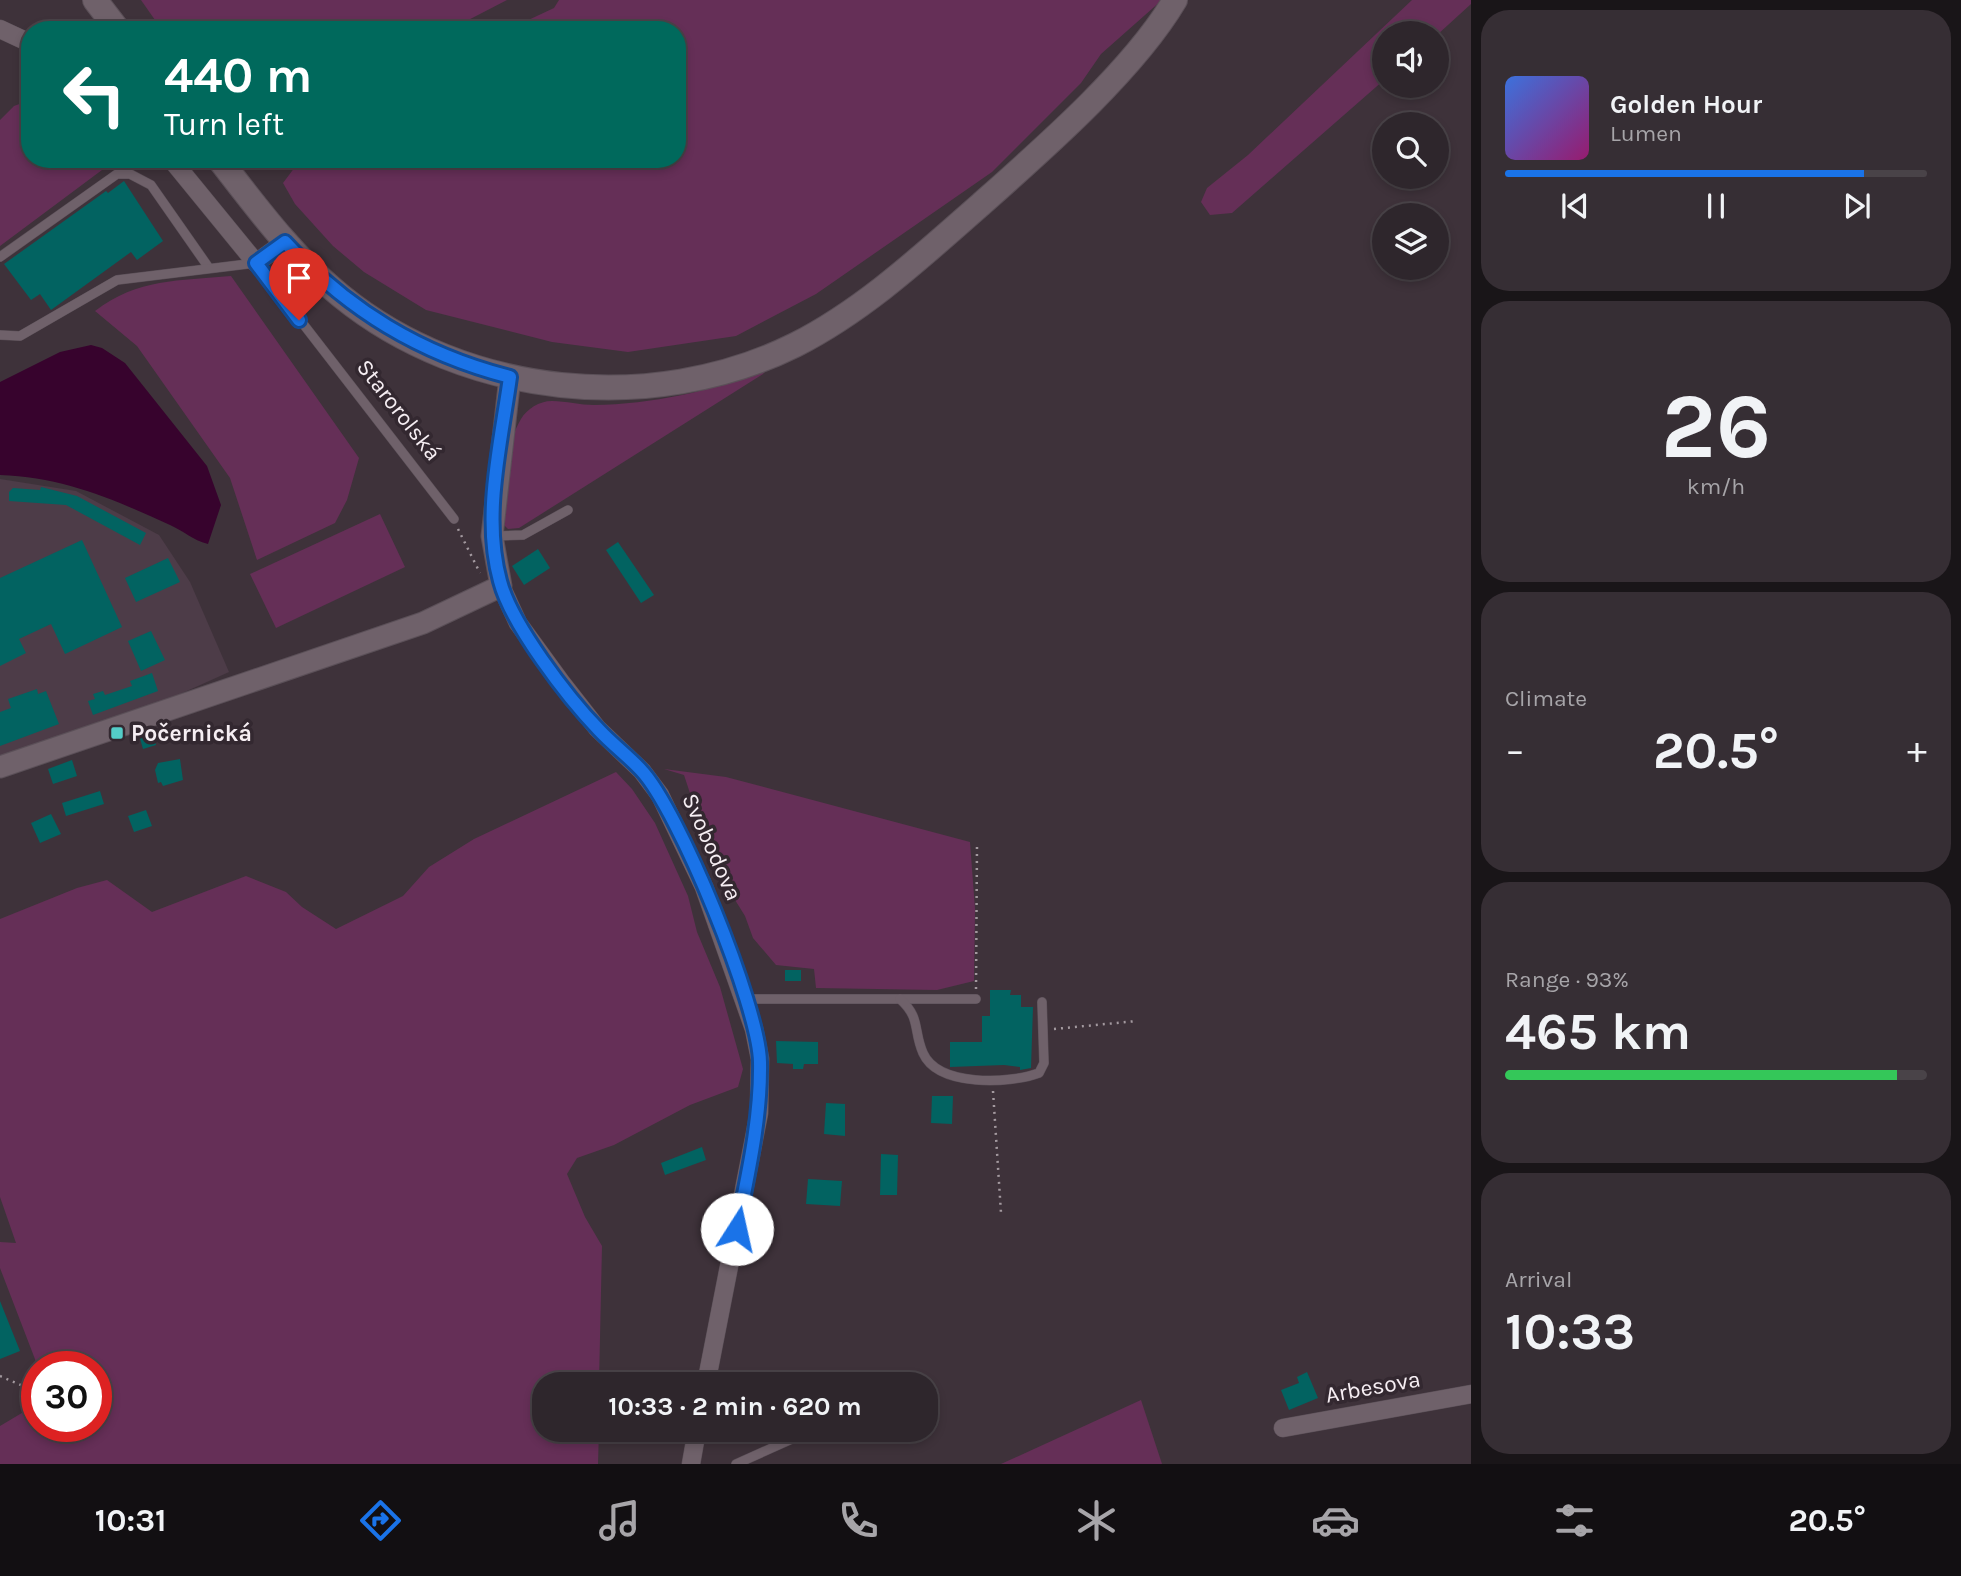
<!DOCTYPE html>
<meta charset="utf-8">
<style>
:root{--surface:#2e262c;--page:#362e34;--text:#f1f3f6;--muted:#a7a5a9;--line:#494348;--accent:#1a73e8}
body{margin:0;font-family:Karla,sans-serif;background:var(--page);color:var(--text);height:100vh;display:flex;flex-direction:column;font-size:26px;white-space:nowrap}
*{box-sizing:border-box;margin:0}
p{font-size:23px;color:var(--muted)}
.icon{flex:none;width:38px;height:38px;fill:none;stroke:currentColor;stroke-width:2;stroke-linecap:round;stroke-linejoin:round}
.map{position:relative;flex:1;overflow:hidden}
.side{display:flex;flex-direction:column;gap:10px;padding:10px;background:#191518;width:490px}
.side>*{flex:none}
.guide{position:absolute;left:21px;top:21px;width:665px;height:147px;border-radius:28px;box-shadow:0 4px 10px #0003,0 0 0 2px var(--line);background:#00695c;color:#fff;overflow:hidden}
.fabs{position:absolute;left:1372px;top:21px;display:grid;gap:14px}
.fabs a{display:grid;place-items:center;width:77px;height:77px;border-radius:50%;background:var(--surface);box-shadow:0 4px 10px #0003,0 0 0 2px var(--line);font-size:35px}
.speed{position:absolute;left:21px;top:1351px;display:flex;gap:14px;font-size:35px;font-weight:700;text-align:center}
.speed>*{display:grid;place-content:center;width:91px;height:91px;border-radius:50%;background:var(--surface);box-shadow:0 4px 10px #0003,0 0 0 2px var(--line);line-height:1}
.speed .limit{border:10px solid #d22;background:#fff;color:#111}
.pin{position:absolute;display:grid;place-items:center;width:60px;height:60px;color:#fff;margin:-72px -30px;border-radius:50% 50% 50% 0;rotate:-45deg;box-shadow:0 0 7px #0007}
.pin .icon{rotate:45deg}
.me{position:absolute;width:77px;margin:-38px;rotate:10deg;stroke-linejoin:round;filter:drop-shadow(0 0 5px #0008)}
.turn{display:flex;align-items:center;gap:24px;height:147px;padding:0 28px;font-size:32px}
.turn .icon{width:91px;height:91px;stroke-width:2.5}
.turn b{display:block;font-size:49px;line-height:60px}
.big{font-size:52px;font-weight:700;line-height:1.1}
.side .widget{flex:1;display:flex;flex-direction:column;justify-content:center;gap:10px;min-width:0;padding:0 24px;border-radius:28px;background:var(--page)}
.side .dial{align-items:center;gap:0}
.dial b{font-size:91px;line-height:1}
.song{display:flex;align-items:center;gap:21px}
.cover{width:84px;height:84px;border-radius:10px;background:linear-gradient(135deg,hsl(220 70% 55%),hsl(320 70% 35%))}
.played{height:7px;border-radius:4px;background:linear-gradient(90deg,var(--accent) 85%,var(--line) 85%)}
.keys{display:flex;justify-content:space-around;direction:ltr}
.heat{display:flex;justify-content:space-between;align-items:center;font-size:38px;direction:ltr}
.charge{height:10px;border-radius:5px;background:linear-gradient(90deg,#34c759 93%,var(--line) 0)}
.trip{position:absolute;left:532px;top:1372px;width:406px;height:70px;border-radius:28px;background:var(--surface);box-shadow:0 4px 10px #0003,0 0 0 2px var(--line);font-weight:700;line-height:70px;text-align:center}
.tab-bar{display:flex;height:112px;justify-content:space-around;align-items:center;background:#120f12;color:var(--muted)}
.tab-bar .icon{width:49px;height:49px}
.tab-bar .current{color:var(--accent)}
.tab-bar b{font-size:32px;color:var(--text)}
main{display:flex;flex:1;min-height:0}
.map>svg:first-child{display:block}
.built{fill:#4d3c48}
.green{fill:#652f57}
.water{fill:#37032d}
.building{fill:#026361}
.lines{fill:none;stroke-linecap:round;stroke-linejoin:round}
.service-casing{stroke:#5b5058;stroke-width:10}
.minor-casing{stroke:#5b5058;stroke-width:19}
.tertiary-casing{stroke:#5b5058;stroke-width:23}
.secondary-casing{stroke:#5b5058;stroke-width:26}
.path{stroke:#a3999f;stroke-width:2.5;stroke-dasharray:2 5;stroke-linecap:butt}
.service{stroke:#6f616a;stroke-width:9}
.minor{stroke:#6f616a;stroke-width:18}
.tertiary{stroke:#6f616a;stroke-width:21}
.secondary{stroke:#6f616a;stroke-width:24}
.route-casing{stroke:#114b97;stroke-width:18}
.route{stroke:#1a73e8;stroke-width:12}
.poi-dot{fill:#54cdc8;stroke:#332830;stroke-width:2.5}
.labels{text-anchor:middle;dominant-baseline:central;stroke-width:7;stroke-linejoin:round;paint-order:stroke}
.street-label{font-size:23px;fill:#f6eef3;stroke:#332830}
.poi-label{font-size:23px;font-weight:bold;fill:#f6eef3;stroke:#332830;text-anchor:start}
</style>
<main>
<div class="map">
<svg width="1471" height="1464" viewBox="0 0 1471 1464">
<rect width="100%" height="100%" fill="#3e323a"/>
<polygon class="built" points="0,479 76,491 159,535 190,582 229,672 178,695 0,760"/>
<g class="green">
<polygon points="141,0 507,0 449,30 162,30"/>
<polygon points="559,0 1162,0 1101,54 1081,83 992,172 816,294 736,336 628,352 552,342 426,310 364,272 333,246 295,204 283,183 301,159 677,159 677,30 507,30 554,8"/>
<polygon points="1412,0 1471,0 1471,4 1437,35 1384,33 1384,80 1232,213 1210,215 1201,202 1207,188 1248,155"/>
<polygon points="30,100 30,159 111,159 106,167 0,246 0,120 14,106"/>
<path d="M231 276 359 458 347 500 335 523 257 560 230 478 137 346 95 311C138 278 179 281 231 276Z"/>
<path d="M767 369 763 374 519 528 508 529 503 524C506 491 503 449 521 419 527 409 539 401 552 401 566 401 580 405 594 405 653 404 713 391 767 369Z"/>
<polygon points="380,514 405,567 276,628 250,574"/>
<polygon points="664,769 726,777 970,842 975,909 974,981 937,990 816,988 814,969 776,965 753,938 745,916 714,866 684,775"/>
<polygon points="616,772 632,789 655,823 688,896 697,932 720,987 743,1069 738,1087 690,1105 614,1145 577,1158 567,1174 585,1217 602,1246 599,1384 544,1384 544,1430 599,1430 598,1464 0,1464 0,1426 37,1404 37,1426 96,1426 96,1367 38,1367 0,1268 0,1242 16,1243 0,1197 0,919 77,888 107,880 152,912 246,876 286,892 302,907 336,929 403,896 429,867 474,839"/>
<polygon points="1141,1400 1162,1464 1001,1464"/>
</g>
<path class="water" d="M91 345 102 348 125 363 207 466 221 505 208 544C192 540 184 531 170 525 113 499 63 477 0 475V382L60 352Z"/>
<g class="building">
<polygon points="124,181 163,241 137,260 131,252 51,310 40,294 31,300 4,264 106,191 108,193"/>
<polygon points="41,487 77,496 146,533 140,545 66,505 9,501 9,492 13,488 40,490"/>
<polygon points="82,540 122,627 65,654 51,624 19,639 26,653 0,666 0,578"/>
<polygon points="618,542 654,595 641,603 606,550"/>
<polygon points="538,549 550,568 524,585 512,566"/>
<polygon points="168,558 180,582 136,602 125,578"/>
<polygon points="151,631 165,660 141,671 128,641"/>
<polygon points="152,673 158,691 93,715 88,701 95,699 93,694 103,691 105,695 132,686 130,681"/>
<polygon points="37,689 38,694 46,691 59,724 0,746 0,712 11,708 8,699"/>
<polygon points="152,731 156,745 143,749 139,735"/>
<polygon points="180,759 183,780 163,786 161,782 158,783 155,770 158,763"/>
<polygon points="72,760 77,776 53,784 48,769"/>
<polygon points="100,791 104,804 66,816 62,803"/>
<polygon points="146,810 152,826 134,832 128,816"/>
<polygon points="51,814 61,834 40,843 31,823"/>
<rect x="785" y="970" width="16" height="11"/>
<polygon points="990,990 1011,990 1010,995 1021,995 1021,1007 1033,1007 1031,1068 1020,1070 1020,1067 1004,1065 950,1067 950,1042 982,1042 982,1016 990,1016"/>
<polygon points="776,1041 818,1042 818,1064 804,1064 803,1069 793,1069 793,1064 777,1063"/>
<polygon points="932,1096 953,1096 952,1124 931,1123"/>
<polygon points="826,1103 845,1104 845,1136 824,1134"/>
<polygon points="702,1147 706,1160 665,1175 661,1163"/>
<polygon points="881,1154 898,1155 897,1195 880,1195"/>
<polygon points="808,1179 842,1181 840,1206 806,1204"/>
<polygon points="0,1301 20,1351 0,1359"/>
<polygon points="1307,1372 1318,1398 1289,1410 1281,1390 1299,1383 1297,1377"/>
</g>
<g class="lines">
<g class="service-casing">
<g id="service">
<polyline points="0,257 117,174 130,174 151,185 209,268"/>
<polyline points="0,335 20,336 117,280 256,263 454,519"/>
<polyline points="493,536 523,535 568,510"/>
<polyline points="746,999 976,999"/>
<path d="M900 999C921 1018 913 1030 923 1053 938 1087 1009 1084 1039 1073L1044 1063 1042 1002"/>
<polyline points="736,1464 812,1430"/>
</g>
</g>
<g class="minor-casing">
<g id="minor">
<polyline points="0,29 30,43"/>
<polyline points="171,159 256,263 285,242"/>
<polyline points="501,586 518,623 561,682 597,728 642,771 660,795 704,887 754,1029 760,1059 759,1113 706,1384"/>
<polyline points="1283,1428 1471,1394"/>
<polyline points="691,1464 697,1430"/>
</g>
</g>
<g class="tertiary-casing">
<polyline id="tertiary" points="0,767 423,623 501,586 492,536 510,377"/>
</g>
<g class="secondary-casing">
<g id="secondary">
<polyline points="95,0 118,30"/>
<path d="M219 159C257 208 293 257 341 296 465 397 652 416 795 345 864 310 922 256 979 206 1042 150 1133 71 1175 0"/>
</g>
</g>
<g class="path">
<polyline points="458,529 480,573"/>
<polyline points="976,989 977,845"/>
<polyline points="1054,1029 1137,1021"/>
<polyline points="993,1091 1001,1213"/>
<polyline points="0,1376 37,1392"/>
</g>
<use href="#service" class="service"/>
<use href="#minor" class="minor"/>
<use href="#tertiary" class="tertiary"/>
<use href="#secondary" class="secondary"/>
</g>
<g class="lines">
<g class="route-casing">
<path id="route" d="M299 320 256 263 285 242C348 310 420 354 510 377 501 443 482 516 500 581 511 624 568 698 599 730 612 744 628 756 641 770 679 810 759 1007 760 1062 761 1118 748 1174 737 1229"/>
</g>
<use href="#route" class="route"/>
</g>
<rect class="poi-dot" x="110" y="726" width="14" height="14" rx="3.5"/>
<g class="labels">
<g class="street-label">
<text transform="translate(399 410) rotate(52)">Starorolská</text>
<text transform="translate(712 847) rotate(66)">Svobodova</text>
<text transform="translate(1373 1387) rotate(-10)">Arbesova</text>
</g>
<g class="poi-label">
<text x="131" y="733">Počernická</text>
</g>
</g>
</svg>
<div class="fabs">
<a><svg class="icon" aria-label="sound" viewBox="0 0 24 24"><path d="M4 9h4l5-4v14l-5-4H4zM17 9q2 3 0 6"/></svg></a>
<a><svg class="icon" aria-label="search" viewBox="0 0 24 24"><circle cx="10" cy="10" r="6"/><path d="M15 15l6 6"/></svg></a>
<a><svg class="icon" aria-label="layers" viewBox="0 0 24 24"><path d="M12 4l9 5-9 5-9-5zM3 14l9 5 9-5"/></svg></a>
</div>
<div class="speed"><div class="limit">30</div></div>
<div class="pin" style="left:299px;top:320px;background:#d93025"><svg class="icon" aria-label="arrive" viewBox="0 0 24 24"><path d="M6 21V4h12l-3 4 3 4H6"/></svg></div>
<svg class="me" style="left:737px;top:1229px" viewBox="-20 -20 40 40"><circle r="19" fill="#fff"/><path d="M0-13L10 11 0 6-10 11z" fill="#1a73e8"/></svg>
<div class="trip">10:33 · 2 min · 620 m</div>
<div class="guide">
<div class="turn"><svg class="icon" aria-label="left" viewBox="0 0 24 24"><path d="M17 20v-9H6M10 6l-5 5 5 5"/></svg><div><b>440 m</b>Turn left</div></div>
</div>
</div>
<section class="side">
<div class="widget">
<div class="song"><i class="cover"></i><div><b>Golden Hour</b><p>Lumen</p></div></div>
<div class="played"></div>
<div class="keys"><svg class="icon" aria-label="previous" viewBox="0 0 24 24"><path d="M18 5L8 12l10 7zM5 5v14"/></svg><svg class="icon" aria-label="pause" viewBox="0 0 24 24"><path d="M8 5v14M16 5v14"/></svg><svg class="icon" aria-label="next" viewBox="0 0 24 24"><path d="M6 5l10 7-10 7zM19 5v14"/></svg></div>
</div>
<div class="widget dial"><b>26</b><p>km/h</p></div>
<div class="widget"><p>Climate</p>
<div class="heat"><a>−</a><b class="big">20.5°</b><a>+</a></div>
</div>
<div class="widget"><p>Range · 93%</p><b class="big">465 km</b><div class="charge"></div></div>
<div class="widget"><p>Arrival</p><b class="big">10:33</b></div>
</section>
</main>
<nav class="tab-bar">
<b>10:31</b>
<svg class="icon current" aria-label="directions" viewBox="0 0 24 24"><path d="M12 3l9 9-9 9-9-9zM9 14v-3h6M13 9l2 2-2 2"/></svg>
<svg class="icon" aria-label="music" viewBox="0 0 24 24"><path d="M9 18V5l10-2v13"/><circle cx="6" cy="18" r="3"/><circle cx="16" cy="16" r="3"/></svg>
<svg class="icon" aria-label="phone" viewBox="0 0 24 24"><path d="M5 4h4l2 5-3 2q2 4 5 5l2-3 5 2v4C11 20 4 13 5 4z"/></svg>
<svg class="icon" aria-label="climate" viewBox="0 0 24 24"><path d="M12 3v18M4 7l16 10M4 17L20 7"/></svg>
<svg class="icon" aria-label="car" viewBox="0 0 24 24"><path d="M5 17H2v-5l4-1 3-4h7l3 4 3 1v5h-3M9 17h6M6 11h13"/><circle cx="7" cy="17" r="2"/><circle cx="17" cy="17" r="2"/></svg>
<svg class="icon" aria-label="filters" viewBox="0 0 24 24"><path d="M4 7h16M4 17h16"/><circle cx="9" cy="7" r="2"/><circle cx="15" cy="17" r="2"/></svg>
<b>20.5°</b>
</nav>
